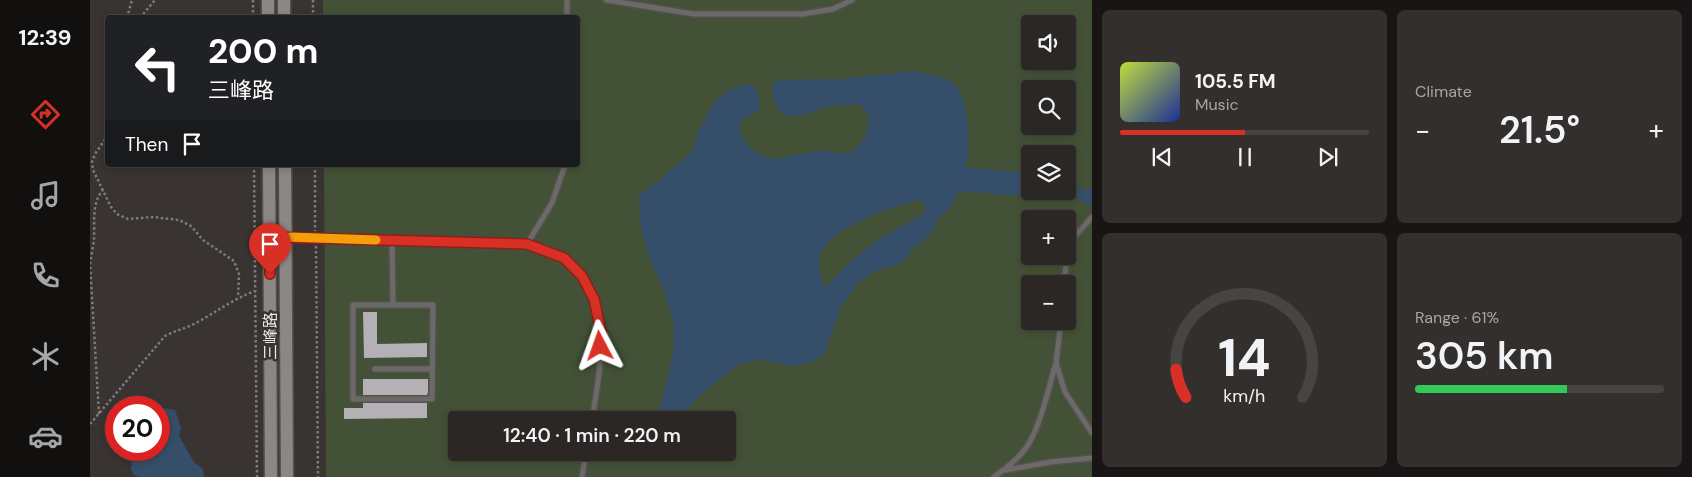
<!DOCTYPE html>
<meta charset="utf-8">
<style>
:root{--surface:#2b2725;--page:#332f2d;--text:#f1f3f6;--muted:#a6a5a7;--line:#474442;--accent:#d93025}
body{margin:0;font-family:"DM Sans","Noto Sans SC",sans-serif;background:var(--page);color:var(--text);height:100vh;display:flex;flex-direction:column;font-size:19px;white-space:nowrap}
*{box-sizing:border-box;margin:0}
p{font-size:16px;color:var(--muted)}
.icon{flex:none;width:28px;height:28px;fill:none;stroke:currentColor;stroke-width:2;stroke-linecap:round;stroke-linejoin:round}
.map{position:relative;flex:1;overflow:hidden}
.details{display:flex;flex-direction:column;gap:10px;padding:10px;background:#181514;width:600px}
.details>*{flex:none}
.banner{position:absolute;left:15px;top:15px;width:475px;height:152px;border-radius:5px;box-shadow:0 2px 8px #0003,0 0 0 1px var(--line);background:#202124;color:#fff;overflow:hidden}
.buttons{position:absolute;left:931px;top:15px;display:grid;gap:10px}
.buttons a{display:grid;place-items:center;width:55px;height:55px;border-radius:5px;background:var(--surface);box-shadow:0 2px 8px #0003,0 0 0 1px var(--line);font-size:25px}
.speed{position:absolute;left:15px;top:396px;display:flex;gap:10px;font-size:25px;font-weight:700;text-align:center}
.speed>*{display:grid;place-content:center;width:65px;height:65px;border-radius:50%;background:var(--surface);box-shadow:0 2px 8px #0003,0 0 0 1px var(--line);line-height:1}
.speed .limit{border:8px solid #d22;background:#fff;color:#111}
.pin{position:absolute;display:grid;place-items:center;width:42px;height:42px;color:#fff;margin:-51px -21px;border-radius:50% 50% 50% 0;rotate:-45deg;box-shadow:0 0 5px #0007}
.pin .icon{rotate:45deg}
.me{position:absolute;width:55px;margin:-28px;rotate:356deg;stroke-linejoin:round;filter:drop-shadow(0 0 4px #0008)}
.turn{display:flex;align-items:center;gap:18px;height:105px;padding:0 20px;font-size:22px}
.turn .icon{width:65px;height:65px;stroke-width:2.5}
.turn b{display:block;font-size:35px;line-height:42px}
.then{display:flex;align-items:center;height:48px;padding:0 20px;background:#0003;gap:10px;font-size:19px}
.big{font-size:38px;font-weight:600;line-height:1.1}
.details .widget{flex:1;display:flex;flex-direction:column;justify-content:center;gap:8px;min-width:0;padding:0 18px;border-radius:8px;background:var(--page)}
.details .dial{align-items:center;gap:0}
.dial svg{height:130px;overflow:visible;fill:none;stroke:var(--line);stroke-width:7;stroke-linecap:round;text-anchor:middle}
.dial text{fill:var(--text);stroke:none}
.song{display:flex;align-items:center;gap:15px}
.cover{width:60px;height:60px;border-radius:8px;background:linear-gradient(135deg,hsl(70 70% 55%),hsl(230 70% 35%))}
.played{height:5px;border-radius:2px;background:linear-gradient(90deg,var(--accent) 50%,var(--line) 50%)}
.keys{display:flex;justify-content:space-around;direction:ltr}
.heat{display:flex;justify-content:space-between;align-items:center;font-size:28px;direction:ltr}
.charge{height:8px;border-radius:4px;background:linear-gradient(90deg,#34c759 61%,var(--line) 0)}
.details .tiles{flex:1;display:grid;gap:10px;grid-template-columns:repeat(2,1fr)}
.trip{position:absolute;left:358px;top:411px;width:288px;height:50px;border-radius:5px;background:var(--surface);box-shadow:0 2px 8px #0003,0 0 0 1px var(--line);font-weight:600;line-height:50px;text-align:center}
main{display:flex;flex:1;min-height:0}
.dock{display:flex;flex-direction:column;width:90px;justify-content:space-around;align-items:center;background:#11100f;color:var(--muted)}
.dock .icon{width:35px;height:35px}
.dock .current{color:var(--accent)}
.dock b{font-size:22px;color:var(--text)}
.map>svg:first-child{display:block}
.green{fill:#435236;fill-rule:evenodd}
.water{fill:#354f6b;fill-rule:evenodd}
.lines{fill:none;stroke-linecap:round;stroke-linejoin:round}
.river{stroke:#354f6b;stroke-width:24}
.building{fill:#b3b0b6}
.service-casing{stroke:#55514e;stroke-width:8}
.secondary-casing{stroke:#55514e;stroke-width:15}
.path{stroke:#7f7b79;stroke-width:2.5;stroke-dasharray:2.5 2.5;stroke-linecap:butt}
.service{stroke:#6c6a68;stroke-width:5}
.secondary{stroke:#8a8784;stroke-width:12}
.route-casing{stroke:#8d1f18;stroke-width:12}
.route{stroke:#d93025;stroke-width:9}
.slow{stroke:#f59e0b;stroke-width:9}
.labels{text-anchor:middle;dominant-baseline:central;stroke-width:5;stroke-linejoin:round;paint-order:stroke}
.street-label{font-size:16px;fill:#eae7e5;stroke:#393431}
</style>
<main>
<nav class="dock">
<b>12:39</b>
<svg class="icon current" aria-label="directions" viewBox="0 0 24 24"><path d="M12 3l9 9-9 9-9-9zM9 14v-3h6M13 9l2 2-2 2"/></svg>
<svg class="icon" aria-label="music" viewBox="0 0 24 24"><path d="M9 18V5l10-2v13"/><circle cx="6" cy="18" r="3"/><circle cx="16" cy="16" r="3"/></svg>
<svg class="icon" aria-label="phone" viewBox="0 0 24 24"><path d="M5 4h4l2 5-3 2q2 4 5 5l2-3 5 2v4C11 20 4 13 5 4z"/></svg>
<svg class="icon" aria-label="climate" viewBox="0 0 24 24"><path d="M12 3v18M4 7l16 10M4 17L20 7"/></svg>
<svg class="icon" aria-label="car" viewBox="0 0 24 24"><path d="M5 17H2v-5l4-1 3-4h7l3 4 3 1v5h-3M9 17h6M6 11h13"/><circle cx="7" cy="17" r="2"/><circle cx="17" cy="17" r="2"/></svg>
</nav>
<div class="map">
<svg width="1002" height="477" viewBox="0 0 1002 477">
<rect width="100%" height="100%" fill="#393431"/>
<path class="green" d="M233 0H1002V477H236L234 165H488V18L233 17ZM940 24H978V61H940ZM940 89H978V126H940ZM940 154H978V191H940ZM940 219H978V256H940ZM940 284H978V321H940ZM366 420H636V452H366Z"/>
<g class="water">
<path d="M824 71 858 79 868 88 875 104 878 125V156L868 193 860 209 848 218 842 232 830 244 821 249 818 257 811 263 783 272 767 284 751 306 734 354 726 360 715 364 701 366 671 359 650 364 626 382 583 420H568V416C574 391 582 366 584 340 585 305 564 273 554 241 550 226 550 210 549 195L570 180 603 150 607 134 625 101 639 90 659 84 666 89 670 102 669 110 649 122 651 134 657 145 667 154 684 159 733 150 745 154 764 151 777 133 779 117 770 104 734 107 721 113 700 117 690 112 685 104 682 89 687 80 753 79ZM830 200 834 203 835 213C816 225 796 233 778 247 762 259 750 274 735 287 733 279 728 269 729 261 729 231 805 205 830 200Z"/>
<polygon points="978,181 981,181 992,190 1002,188 1002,207 991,200 972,193 972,191 978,191"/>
<polygon points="62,406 85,410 91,428 89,436 104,462 113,469 114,477 51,477 44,475 41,469 43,450 69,450 69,408 56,407"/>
</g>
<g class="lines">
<polyline class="river" points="871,179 940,185"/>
</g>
<g class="building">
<polygon points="273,312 287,312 287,344 337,343 337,357 274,358"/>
<polygon points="273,379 338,379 338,392 337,395 273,395"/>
<polygon points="273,403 337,403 337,418 254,419 254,408 273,408"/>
</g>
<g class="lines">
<g class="service-casing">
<g id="service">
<polyline points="477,0 477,18"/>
<polyline points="516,0 604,14 713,14 743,9 762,0"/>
<path d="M180 237 437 244C449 248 463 251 474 258 478 260 481 265 485 269 523 309 510 370 502 420"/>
<polyline points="302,240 303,305 263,305 263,399 342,399 343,305 303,305"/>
<polyline points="437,244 462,203 475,165"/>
<polyline points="978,250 978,244 1002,217"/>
<polyline points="974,284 977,256"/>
<polyline points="971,321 966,363 975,392 1002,433"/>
<polyline points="285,369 342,369"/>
<polyline points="916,470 960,462 1002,458"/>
<polyline points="492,477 496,452"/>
<path d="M904 477C916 468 927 460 936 448 951 426 958 389 966 363"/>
</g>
</g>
<g class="secondary-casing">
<g id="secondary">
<polyline points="178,0 178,18"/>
<polyline points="194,0 194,18"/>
<polyline points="179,165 181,477"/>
<polyline points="195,165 197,477"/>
</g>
</g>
<g class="path">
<polyline points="163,0 163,18"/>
<polyline points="223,0 223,18"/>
<polyline points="37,18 42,0"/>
<polyline points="50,18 65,0"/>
<polyline points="18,135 5,154 2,162 3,170 21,207 27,214 38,219 63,217 89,220 101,226 113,240 144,261 149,274 148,297"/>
<polyline points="164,165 167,477"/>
<polyline points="225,165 225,231"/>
<polyline points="226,246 228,477"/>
<path d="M9 414 0 264C1 256 3 248 4 240 5 224 1 203 13 190"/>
<path d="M0 424 75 336C84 331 94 329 104 324 125 313 143 299 165 291"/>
</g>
<use href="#service" class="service"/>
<use href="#secondary" class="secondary"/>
</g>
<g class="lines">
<g class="route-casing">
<polyline id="route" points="180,274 180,237 437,244 474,258 492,276 504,299 511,332 510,346"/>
</g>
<use href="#route" class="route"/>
<polyline class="slow" points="200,237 286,240"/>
</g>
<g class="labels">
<g class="street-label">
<text transform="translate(180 336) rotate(-90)">三峰路</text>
</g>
</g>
</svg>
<div class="buttons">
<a><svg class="icon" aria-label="sound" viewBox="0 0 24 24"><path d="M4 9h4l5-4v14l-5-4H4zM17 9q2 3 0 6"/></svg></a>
<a><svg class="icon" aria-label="search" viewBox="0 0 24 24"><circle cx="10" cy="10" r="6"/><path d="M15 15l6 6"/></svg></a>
<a><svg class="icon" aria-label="layers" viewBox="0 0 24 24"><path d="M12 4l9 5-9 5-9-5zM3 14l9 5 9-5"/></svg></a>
<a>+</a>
<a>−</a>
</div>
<div class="speed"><div class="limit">20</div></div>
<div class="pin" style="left:180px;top:274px;background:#d93025"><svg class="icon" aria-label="arrive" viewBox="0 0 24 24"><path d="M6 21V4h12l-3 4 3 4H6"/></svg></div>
<svg class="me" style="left:510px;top:346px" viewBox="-20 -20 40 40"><path d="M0-17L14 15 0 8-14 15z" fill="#d93025" stroke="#fff" stroke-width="4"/></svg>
<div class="trip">12:40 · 1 min · 220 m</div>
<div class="banner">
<div class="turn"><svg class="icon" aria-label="left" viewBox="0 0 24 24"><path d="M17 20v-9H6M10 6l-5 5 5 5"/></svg><div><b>200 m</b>三峰路</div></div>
<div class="then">Then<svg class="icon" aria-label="arrive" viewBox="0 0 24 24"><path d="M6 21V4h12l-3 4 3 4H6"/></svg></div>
</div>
</div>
<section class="details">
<div class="tiles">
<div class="widget">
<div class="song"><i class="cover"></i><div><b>105.5 FM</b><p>Music</p></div></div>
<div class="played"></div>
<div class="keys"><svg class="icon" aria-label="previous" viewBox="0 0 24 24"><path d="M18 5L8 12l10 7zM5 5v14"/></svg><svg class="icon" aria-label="pause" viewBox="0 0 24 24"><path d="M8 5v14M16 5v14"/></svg><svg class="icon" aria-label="next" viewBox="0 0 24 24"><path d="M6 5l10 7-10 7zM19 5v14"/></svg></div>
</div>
<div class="widget"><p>Climate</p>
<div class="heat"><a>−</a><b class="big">21.5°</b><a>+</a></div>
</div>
<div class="widget dial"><svg viewBox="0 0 100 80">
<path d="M14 69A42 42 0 1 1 86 69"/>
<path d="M14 69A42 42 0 0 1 8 52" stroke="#d93025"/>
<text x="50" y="56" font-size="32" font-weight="700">14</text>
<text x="50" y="72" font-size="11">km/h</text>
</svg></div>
<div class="widget"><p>Range · 61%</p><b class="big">305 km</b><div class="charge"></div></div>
</div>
</section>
</main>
